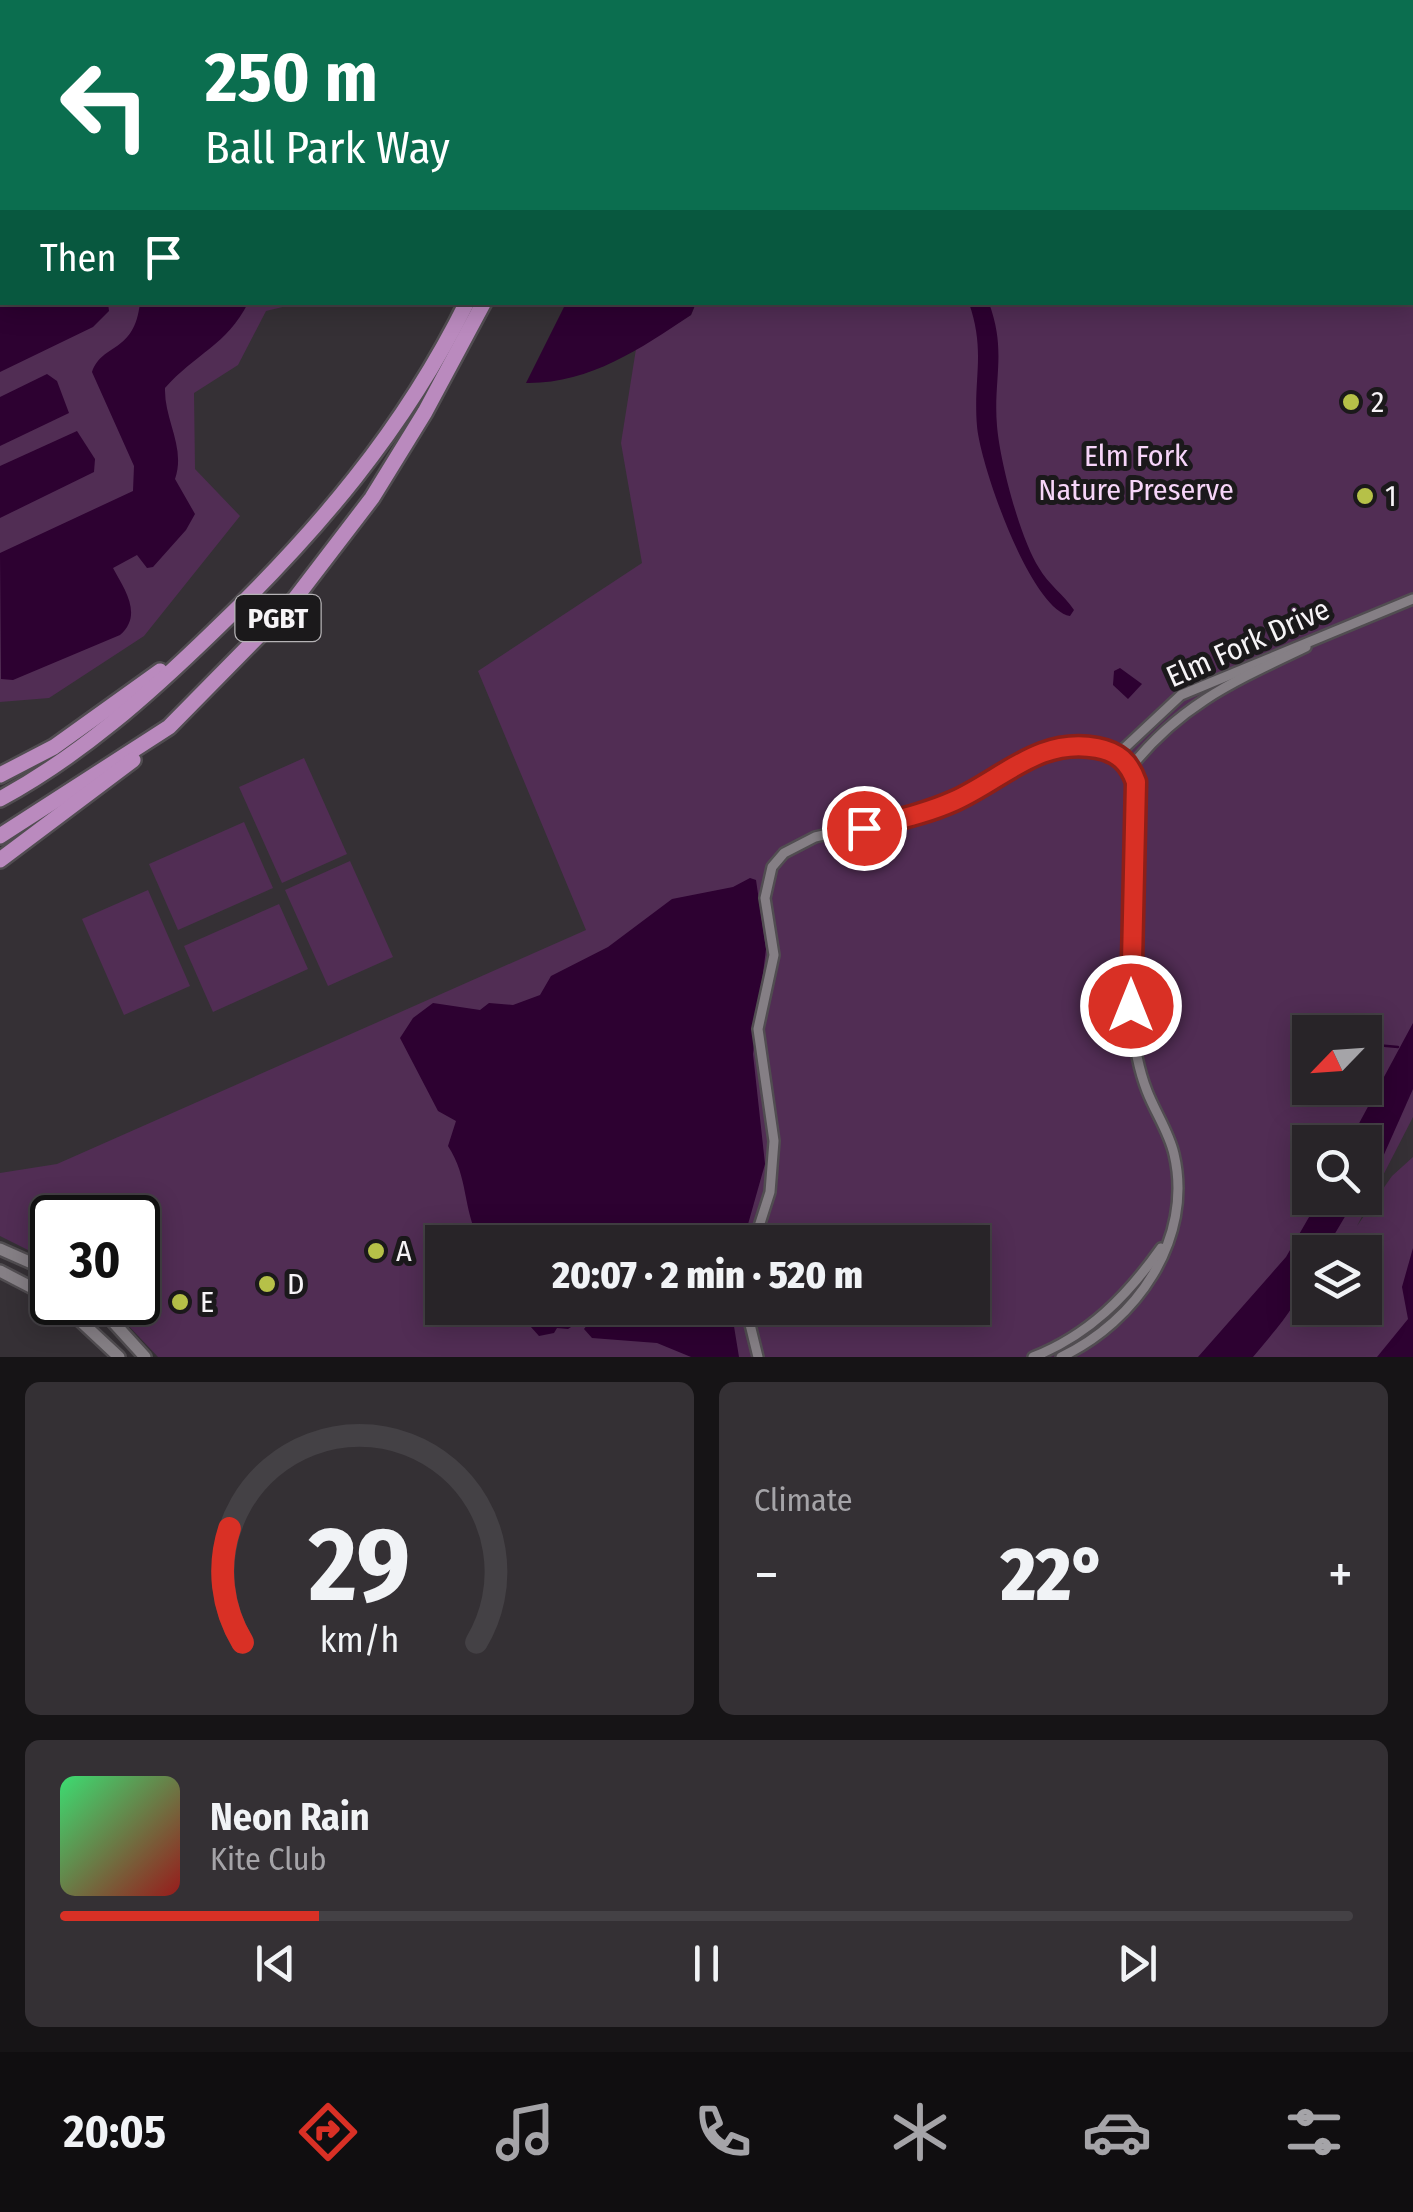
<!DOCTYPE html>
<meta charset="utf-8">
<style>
:root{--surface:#282428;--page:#343034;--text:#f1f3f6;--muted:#a5a4a8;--line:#444145;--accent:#d93025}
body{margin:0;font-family:"Fira Sans Condensed",sans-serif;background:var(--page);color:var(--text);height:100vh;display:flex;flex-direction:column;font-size:38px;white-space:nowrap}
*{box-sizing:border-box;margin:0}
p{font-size:32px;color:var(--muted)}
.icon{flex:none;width:55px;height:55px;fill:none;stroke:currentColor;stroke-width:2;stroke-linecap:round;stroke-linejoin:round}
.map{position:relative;height:1357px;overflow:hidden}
.drawer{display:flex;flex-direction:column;gap:25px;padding:25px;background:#161416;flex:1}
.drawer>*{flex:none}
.hud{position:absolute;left:0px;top:0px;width:1415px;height:305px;box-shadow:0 5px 25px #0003,0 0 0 2px var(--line);background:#0b6e4f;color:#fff;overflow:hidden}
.needle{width:65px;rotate:245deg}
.tools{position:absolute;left:1292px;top:1015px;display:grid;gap:20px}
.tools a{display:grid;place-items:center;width:90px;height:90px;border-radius:0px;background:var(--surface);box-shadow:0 5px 25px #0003,0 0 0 2px var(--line);font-size:50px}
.speed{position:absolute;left:30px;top:1195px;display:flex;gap:20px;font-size:50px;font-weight:700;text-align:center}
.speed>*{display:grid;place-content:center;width:130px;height:130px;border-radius:50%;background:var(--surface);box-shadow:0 5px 25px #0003,0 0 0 2px var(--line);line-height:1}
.speed .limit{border:5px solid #111;border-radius:15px;background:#fff;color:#111}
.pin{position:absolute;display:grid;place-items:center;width:85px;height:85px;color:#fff;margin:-42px;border:5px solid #fff;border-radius:50%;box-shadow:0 2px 10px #0007}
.me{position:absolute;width:110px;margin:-55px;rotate:0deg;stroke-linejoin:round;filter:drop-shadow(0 0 8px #0008)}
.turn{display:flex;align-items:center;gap:35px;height:210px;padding:0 40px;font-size:45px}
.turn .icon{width:130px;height:130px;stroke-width:2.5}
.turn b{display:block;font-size:70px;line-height:85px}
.then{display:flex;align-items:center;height:95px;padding:0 40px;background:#0003;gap:20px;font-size:38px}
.big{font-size:75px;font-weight:800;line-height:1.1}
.drawer .card{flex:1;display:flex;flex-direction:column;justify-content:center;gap:15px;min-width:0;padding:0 35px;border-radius:15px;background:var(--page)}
.drawer .dial{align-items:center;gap:0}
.dial svg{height:260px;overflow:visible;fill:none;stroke:var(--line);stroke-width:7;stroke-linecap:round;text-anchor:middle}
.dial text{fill:var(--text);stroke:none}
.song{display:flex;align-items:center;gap:30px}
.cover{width:120px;height:120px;border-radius:15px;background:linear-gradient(135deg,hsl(140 70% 55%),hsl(0 70% 35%))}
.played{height:10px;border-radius:5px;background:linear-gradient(90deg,var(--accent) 20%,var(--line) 20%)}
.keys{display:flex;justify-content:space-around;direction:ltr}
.heat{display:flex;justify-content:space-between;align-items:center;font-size:55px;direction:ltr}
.drawer .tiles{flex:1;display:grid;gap:25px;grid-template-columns:1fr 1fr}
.card:last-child{grid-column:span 2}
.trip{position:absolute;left:425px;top:1225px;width:565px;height:100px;border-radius:0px;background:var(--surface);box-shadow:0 5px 25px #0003,0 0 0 2px var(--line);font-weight:800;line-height:100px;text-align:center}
.tab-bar{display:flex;height:160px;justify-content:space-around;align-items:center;background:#100e10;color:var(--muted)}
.tab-bar .icon{width:70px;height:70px}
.tab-bar .on{color:var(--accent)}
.tab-bar b{font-size:45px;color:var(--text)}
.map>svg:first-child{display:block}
.green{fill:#512d54;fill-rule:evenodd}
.water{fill:#2d0131}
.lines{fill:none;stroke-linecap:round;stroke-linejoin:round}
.stream{stroke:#2d0131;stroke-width:2.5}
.minor-casing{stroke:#514d51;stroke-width:14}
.secondary-casing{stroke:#514d51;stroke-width:16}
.primary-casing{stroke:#514d51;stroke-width:18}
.motorway-casing{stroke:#514d51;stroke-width:20}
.minor{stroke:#857f85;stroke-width:9}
.secondary{stroke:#857f85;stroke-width:11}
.primary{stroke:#a586a7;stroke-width:12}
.motorway{stroke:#ba8abe;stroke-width:15}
.rail-casing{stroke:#9d9a9d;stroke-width:6}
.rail{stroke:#1b191b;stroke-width:2.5;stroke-dasharray:8;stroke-linecap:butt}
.route-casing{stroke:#8d1f18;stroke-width:25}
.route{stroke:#d93025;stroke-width:18}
.poi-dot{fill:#b6c148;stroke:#1b191b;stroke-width:4}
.labels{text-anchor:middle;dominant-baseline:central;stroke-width:10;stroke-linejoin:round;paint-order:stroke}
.shield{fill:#1b191b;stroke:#b5b2b5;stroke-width:2.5}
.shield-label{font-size:28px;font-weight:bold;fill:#f7f4f7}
.poi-label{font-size:30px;fill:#f7f4f7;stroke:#1b191b;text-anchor:start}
.park-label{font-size:30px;fill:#f7d5f9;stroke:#1b191b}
.street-label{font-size:30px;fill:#f7f4f7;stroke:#1b191b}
</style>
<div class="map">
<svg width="1413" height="1357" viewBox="0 0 1413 1357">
<rect width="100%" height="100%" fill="#353035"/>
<g class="green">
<polygon points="0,0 525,0 2,2 2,302 299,303 266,311 238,365 194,393 195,469 240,516 144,636 49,698 0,702"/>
<polygon points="930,0 1281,0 1282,2 927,2"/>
<path d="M1413 242V1117L1357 1226 1392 1176 1413 1157V1357H158L107 1303 138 1302V1218H52V1262L0 1236V1173L57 1164 586 930 478 671 642 563 621 443 636 349 691 315 696 303 1412 302ZM1310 1032H1365V1088H1310ZM1310 1142H1365V1198H1310ZM442 1242H972V1308H442ZM1310 1252H1365V1308H1310Z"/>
<polygon points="304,758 347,854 282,883 239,787"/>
<polygon points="244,822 273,888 178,930 149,864"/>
<polygon points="350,861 393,957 328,986 285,890"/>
<polygon points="148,890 190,986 124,1015 82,919"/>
<polygon points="279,904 308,969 213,1012 184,946"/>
</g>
<g class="water">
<polygon points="743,0 930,0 741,2"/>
<polygon points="0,143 2,302 108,303 109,311 93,327 0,372"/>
<path d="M140 303H248C227 345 195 354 165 388 164 420 186 447 175 479L195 514 186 530 153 567 147 568 137 555 113 568C125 590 143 615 120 635L13 680 1 679 0 553 133 491 134 466 92 372C103 342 134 354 140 303Z"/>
<path d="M566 303V302L696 303 691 315C640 349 589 384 526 383Z"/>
<path d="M969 303H989C1007 352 993 379 997 426 1000 462 1020 538 1039 568 1048 584 1064 595 1074 610L1070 616C1030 609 980 464 977 426 973 377 986 353 969 303Z"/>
<polygon points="47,374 57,381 69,413 0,446 0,397"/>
<polygon points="77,431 95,459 94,472 0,518 0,466"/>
<polygon points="1120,668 1142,684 1128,699 1113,685 1114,671"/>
<path d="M750 878 756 880 766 949 753 1054 765 1164 743 1242H480C462 1207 469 1178 448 1146L456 1121 438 1111 400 1038 413 1018 433 1003 480 1010 489 1003 513 1005 540 995 551 976 608 947 672 899 733 887Z"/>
<polygon points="1413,1023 1413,1089 1382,1159 1365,1184 1365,1142 1349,1142"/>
<path d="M1320 1198H1356L1324 1252H1310C1310 1295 1279 1325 1253 1357H1198L1286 1257Z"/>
<polygon points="1413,1248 1413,1357 1377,1357 1408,1319 1402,1287"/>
<polygon points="514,1308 731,1308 739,1357 691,1357 657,1343 592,1338 584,1329 591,1320 588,1316 568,1329 557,1328 554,1333 539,1336"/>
</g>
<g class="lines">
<g class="stream">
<polyline points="1103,2 1123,0"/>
<polyline points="1303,1038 1310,1039"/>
<polyline points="1365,1044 1398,1047"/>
</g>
<g class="minor-casing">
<g id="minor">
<polyline points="1412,296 1413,297"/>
<polyline points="1117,755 1181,695 1413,599"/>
<path d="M1131 767C1181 704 1235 681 1306 647"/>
<path d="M754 1242 770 1192 774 1141 758 1029 774 955 765 898 772 867 784 853 815 837 933 810 1046 749 1086 746 1107 750 1123 759 1136 782C1139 855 1126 929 1130 1002 1132 1032 1136 1063 1147 1091 1155 1112 1169 1132 1174 1154 1194 1239 1136 1322 1061 1357"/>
<polyline points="746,1308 758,1357"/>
<path d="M1033 1357C1089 1335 1127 1296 1161 1248"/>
</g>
</g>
<g class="secondary-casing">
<g id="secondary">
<polyline points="0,1249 52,1272"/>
<polyline points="0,1271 52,1298"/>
<polyline points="60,1302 119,1357"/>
<polyline points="95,1302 145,1357"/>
</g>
</g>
<g class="primary-casing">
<g id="primary">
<polyline points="1360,0 1361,2"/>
<polyline points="1377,0 1379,2"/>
<polyline points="1412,65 1413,66"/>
<polyline points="1412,97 1413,98"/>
</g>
</g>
<g class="motorway-casing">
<g id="motorway">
<polyline points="574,2 575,0"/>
<polyline points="620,2 621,0"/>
<polyline points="648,2 649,0"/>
<polyline points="685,2 687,0"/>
<polyline points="0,775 54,747 160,671"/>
<path d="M0 799C81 755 148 695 214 631 316 533 404 430 467 302"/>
<polyline points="0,836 169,727 294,600 372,498 425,412 484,302"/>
<polyline points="0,860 133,760"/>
</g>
</g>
<use href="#minor" class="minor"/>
<use href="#secondary" class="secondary"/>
<use href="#primary" class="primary"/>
<use href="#motorway" class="motorway"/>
<g class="rail-casing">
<g id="rail">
<polyline points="1308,0 1310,2"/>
<polyline points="1412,185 1413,186"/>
</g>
</g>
<use href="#rail" class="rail"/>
</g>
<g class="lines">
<g class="route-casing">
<path id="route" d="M864 828C895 820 925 814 954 801 1003 779 1039 737 1097 748 1118 752 1129 762 1136 782L1131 1006"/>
</g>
<use href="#route" class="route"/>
</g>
<g class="poi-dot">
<circle cx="1351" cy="402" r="10"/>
<circle cx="1365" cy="496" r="10"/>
<circle cx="376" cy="1251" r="10"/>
<circle cx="267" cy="1284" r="10"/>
<circle cx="180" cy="1302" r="10"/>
</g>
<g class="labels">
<rect class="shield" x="235.5" y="595" width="85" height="46" rx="8"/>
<g class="shield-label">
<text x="278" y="618">PGBT</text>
</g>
<g class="poi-label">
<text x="1371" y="402">2</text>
<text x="1385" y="496">1</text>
<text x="396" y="1251">A</text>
<text x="287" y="1284">D</text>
<text x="200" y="1302">E</text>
</g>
<g class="park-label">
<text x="1136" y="456">Elm Fork<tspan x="1136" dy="34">Nature Preserve</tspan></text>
</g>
<g class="street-label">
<text transform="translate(1248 643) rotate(-24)">Elm Fork Drive</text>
</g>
</g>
</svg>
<div class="tools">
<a><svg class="needle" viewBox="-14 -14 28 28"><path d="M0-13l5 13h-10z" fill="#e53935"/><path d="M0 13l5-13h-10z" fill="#a5a4a8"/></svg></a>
<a><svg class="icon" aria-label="search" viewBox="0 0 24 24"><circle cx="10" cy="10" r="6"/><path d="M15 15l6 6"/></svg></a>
<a><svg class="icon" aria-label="layers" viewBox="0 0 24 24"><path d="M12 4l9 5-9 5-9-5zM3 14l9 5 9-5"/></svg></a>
</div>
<div class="speed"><div class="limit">30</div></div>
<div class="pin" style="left:864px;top:828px;background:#d93025"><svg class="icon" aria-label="arrive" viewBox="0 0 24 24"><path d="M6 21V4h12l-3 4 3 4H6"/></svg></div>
<svg class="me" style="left:1131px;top:1006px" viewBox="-20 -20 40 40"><circle r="17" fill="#d93025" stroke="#fff" stroke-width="3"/><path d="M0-11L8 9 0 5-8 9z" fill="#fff"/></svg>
<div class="trip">20:07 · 2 min · 520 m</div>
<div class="hud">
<div class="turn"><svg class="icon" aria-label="left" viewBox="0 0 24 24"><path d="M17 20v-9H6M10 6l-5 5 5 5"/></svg><div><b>250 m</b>Ball Park Way</div></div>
<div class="then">Then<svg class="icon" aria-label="arrive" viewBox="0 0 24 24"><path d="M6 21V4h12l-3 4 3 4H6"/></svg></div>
</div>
</div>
<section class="drawer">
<div class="tiles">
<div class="card dial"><svg viewBox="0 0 100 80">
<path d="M14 69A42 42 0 1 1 86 69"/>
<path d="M14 69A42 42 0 0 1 10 34" stroke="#d93025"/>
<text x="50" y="56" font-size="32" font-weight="700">29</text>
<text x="50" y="72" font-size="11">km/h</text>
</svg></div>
<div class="card"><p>Climate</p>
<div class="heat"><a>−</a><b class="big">22°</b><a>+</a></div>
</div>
<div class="card">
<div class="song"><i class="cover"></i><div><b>Neon Rain</b><p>Kite Club</p></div></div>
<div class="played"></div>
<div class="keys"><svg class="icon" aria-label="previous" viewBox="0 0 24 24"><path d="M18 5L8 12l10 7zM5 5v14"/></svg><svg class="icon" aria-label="pause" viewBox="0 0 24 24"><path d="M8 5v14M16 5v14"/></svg><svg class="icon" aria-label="next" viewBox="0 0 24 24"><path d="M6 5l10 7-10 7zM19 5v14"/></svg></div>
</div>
</div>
</section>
<nav class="tab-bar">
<b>20:05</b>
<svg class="icon on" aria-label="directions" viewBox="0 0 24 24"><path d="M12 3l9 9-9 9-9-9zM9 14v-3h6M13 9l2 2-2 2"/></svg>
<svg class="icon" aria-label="music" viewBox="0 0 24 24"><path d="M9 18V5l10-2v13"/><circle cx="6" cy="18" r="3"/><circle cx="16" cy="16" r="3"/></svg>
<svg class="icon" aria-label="phone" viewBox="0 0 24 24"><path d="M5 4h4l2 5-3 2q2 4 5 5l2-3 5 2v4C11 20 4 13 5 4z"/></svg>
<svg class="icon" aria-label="climate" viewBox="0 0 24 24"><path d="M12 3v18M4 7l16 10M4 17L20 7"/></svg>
<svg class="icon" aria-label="car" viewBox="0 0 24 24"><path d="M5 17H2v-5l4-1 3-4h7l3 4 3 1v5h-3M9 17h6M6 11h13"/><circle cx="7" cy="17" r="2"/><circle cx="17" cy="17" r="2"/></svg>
<svg class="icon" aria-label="filters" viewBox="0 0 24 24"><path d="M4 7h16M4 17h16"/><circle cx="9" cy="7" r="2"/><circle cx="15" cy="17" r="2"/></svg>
</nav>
